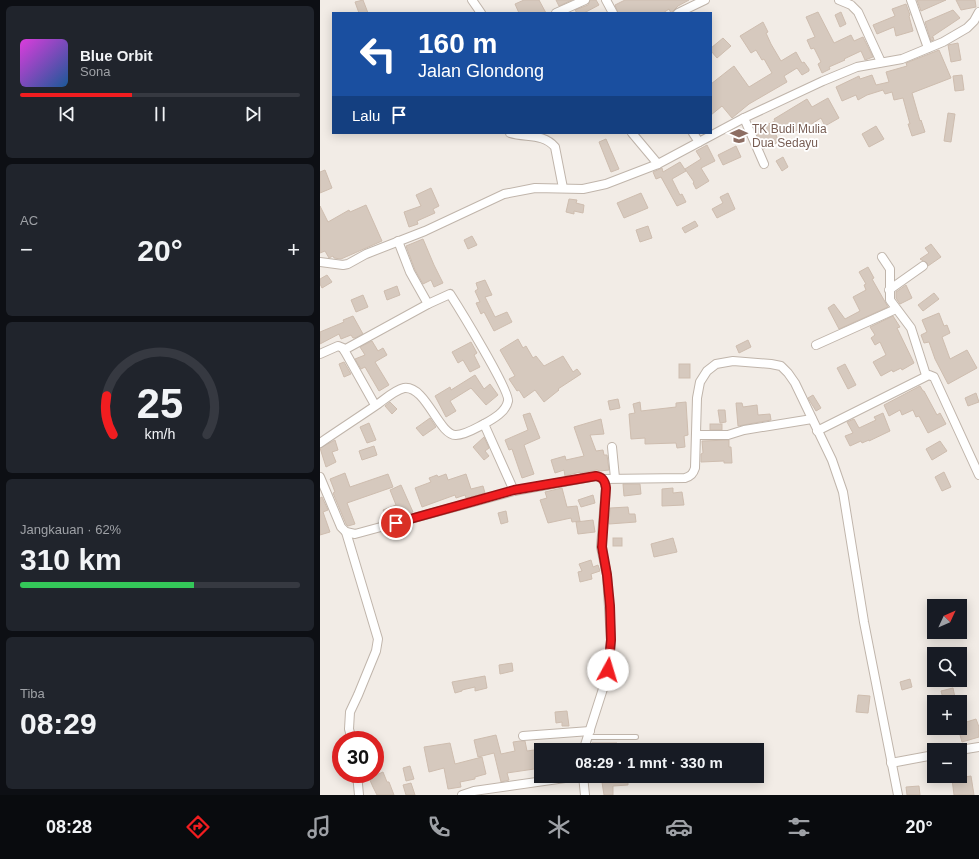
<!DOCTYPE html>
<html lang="id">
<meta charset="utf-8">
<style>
:root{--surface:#171b24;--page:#20242c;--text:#f1f3f6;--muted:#9ea1a6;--line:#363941;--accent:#f11d20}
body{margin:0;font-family:Helvetica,sans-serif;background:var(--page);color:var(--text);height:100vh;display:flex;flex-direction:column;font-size:15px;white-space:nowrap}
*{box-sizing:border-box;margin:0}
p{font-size:13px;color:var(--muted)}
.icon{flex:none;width:22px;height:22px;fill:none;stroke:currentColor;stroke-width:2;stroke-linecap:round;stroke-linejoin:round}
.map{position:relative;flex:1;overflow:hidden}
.drawer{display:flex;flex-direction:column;gap:6px;padding:6px;background:#0d0f14;width:320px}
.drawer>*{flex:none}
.hud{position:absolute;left:12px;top:12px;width:380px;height:122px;border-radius:0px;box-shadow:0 2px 10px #0003;background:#1a4fa0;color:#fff;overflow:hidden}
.needle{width:26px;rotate:46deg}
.fabs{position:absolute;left:607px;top:599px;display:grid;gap:8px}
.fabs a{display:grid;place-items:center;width:40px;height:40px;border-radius:0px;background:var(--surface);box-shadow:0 2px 10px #0003;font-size:20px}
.speed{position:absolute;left:12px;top:731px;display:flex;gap:8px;font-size:20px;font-weight:700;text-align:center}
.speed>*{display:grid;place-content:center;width:52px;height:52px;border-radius:50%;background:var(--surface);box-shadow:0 2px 10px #0003;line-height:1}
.speed .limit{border:6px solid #d22;background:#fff;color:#111}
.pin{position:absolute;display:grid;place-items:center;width:34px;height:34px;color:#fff;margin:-17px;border:2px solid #fff;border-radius:50%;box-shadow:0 1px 4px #0007}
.me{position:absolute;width:44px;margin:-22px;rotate:6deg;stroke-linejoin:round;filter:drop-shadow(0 0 3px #0008)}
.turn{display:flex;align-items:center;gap:14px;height:84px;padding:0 20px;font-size:18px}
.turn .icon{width:52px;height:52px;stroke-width:2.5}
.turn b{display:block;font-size:28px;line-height:34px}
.then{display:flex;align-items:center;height:38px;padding:0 20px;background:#0003;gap:8px;font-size:15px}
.big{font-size:30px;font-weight:800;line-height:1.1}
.drawer .widget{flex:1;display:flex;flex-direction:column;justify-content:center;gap:6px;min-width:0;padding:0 14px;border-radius:6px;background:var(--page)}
.drawer .dial{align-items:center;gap:0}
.dial svg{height:104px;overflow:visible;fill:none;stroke:var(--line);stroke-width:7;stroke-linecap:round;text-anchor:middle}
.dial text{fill:var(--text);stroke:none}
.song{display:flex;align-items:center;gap:12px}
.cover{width:48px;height:48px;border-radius:6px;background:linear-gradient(135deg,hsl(300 70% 55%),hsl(210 70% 35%))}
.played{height:4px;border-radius:2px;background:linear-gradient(90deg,var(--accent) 40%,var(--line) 40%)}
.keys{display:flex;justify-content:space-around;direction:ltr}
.heat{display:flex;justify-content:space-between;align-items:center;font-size:22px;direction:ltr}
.charge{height:6px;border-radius:3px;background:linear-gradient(90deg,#34c759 62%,var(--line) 0)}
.trip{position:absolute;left:214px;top:743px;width:230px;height:40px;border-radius:0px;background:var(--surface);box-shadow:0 2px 10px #0003;font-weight:800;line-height:40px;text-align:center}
.menu{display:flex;height:64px;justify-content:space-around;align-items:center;background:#090b0e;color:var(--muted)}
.menu .icon{width:28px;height:28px}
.menu .active{color:var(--accent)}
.menu b{font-size:18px;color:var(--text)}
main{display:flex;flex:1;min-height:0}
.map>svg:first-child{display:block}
.building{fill:#d6c9be;stroke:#cebdaf}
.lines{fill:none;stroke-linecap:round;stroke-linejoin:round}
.lane-casing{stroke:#c0b5ab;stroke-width:6}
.street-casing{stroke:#c0b5ab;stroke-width:10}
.lane{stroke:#fff;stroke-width:4}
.street{stroke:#fff;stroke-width:8}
.route-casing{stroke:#9d1315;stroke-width:10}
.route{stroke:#f11d20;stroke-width:7}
.labels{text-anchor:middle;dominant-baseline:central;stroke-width:3.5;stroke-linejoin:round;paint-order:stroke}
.education-label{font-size:12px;fill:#785e54;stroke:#fff;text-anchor:start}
</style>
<main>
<section class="drawer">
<div class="widget">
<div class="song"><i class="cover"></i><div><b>Blue Orbit</b><p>Sona</p></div></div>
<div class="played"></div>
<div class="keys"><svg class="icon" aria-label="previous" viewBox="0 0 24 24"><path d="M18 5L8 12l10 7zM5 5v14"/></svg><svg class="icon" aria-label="pause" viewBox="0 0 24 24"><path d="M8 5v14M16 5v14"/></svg><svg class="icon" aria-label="next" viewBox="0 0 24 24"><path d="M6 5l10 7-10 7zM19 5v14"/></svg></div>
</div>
<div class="widget"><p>AC</p>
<div class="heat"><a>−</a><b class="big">20°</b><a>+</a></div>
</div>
<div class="widget dial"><svg viewBox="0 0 100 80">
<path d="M14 69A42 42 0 1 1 86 69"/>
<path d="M14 69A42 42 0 0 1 9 39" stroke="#f11d20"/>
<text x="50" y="56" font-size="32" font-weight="700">25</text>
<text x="50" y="72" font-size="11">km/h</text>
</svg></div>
<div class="widget"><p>Jangkauan · 62%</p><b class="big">310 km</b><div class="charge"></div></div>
<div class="widget"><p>Tiba</p><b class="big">08:29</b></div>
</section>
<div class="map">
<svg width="659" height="795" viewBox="0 0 659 795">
<rect width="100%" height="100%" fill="#f2ece6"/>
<g class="building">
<polygon points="43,0 48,13 39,13 35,2"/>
<polygon points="204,0 219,0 226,13 199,13 195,4"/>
<polygon points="236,0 252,0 239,6"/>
<polygon points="270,0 276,0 279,5 264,13 257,13 255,10 268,5"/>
<polygon points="305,0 369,0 358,6 351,13 349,9 343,13 298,13 295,5"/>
<polygon points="597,0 626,0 601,11"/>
<polygon points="636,0 655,0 656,7 641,10"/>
<polygon points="586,4 590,15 589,16 593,31 576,36 574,27 557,34 553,25 575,16 572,9"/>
<polygon points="633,10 640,18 613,36 612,38 613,37 614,40 611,41 605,22"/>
<polygon points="498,12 514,43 531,35 534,41 543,37 553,57 545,60 541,51 524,59 525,60 509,67 510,69 502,73 498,64 501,62 494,48 491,49 487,40 495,37 486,17"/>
<polygon points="521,12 526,24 520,27 515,15"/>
<polygon points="443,22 448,32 446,33 451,44 461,61 476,52 482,63 484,62 489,69 489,71 482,75 477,68 464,76 467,82 429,104 412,118 402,106 391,115 391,84 410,69 414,66 429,87 452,73 444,59 442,60 436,50 431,53 420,36"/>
<polygon points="403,38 411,46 397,58 391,51 391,48"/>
<polygon points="638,43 641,60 631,62 628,45"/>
<polygon points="619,50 631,78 592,93 600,121 601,120 605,132 592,136 588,124 590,124 583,98 574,100 572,92 565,94 563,90 547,95 538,100 536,95 522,101 516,87 539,76 540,79 552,75 556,85 569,82 566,72 587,66 586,63"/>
<polygon points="642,75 644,90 635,91 633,76"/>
<polygon points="508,98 519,118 505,126 501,118 482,130 481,128 470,134 465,125 454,130 459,142 443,149 435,130 455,121 454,119 487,99 492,107"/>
<polygon points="628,113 635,114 631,142 624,141"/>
<polygon points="556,126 564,139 549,147 542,134"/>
<polygon points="286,139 299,169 291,172 279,142"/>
<polygon points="387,145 395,161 381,168 389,181 376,189 373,183 374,182 365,169 381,159 376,151"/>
<polygon points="416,146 421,157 403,165 398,155"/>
<polygon points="463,157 468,167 462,171 456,161"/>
<polygon points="360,162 366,171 352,179 360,195 362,194 366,202 357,206 341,177 336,179 333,172 342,168 343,172"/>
<polygon points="5,170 12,188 0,193 0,172"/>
<polygon points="111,188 119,206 113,209 115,213 97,221 98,224 89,227 84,212 101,206 96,195"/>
<polygon points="321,193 328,208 304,218 297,203"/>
<polygon points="408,193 415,209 397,218 392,209 403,203 400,197"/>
<polygon points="249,199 257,200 256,203 264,205 263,213 254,211 254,214 246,212"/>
<polygon points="46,205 62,241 21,259 14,258 13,256 9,258 5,251 0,253 0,206 8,222 29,210 30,212"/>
<polygon points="375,221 378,226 365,233 362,228"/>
<polygon points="328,226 332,238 320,242 316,230"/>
<polygon points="152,236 157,245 148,249 144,240"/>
<polygon points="103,239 114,265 123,283 114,287 111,280 103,284 95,270 86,246"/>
<polygon points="611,244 621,257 608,266 607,263 600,259 609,253 605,248"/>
<polygon points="548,267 554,278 552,279 568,307 519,329 508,308 514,304 525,319 540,311 533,297 546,290 544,285 546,284 539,272"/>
<polygon points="7,275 12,282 2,288 0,284 0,279"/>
<polygon points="165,280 172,295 165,297 175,317 187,312 192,322 174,331 164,312 161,314 156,303 160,302 155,291 158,289 156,283"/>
<polygon points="586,285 592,298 580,304 576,298 576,292"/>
<polygon points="77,286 80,295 67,300 64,291"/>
<polygon points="614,293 619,299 603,311 598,305"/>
<polygon points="43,295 48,307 36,312 31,300"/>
<polygon points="619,313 624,326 627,325 630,333 622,337 630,359 647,350 657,368 628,384 615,359 609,342 604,343 601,335 607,332 602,320"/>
<polygon points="33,316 43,334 35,338 33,338 31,335 21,339 19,334 0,344 0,332 24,322 23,320"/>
<polygon points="573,316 580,327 577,328 594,363 582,370 581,368 573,372 572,370 561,376 553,362 566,355 560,342 555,345 551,338 555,335 550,327"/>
<polygon points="198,339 203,348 206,346 213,358 216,356 224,366 243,356 253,372 257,369 261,374 238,389 239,390 224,402 215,390 204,398 199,390 197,391 189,379 195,376 180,350"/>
<polygon points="428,340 431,347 419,353 416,346"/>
<polygon points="52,341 58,351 63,348 67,355 55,362 69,385 59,391 45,367 41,369 35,359 45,355 40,347"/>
<polygon points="151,342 157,353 154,355 160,367 150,372 143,360 138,363 132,352"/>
<polygon points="24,362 31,374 24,377 19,364"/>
<rect x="359" y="364" width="11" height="14"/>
<polygon points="525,364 536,385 528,389 517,368"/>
<polygon points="155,375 164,389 170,384 178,395 166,405 151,388 130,401 136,411 126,417 115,396 130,387 131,390"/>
<polygon points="600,386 603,391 604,391 617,415 620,413 626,424 608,433 599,416 596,417 593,410 582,415 580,410 569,416 564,405"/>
<polygon points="656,393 659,402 648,406 645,398"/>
<polygon points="493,395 501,408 496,411 488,398"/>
<polygon points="298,399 300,408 290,410 288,401"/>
<polygon points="70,402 77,409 72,414 65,406"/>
<polygon points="320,402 321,411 356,407 356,403 366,402 368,435 364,436 365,447 357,448 356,443 325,444 325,438 311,439 309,414 315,413 313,404"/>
<polygon points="416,403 422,403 423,407 437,405 438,415 450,414 451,420 418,426"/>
<polygon points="398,410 405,410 406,422 400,423"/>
<polygon points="210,413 220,438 204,445 214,474 202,478 192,449 189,450 185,440 208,430 203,415"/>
<polygon points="563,413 570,431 549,441 549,440 542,443 541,441 530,446 525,436 533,433 527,422 534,419 539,428 556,420 554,417"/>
<polygon points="110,418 116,427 103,436 96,428"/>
<polygon points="281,419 284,434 270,435 276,451 283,450 284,455 287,455 289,470 280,471 277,470 260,473 260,472 245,476 244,470 235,473 231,460 245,456 246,460 264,456 254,427"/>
<polygon points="49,423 56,440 47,443 40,427"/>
<rect x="390" y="424" width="12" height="6"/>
<polygon points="164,437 169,448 165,451 169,456 164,460 153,447"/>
<polygon points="15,440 18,450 12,452 16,462 6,467 0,448"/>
<polygon points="409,440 409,447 411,447 412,463 404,463 404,461 381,462 381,454 383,453 382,441"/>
<polygon points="620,441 627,451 612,460 606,449"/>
<polygon points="54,446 57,455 42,460 39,451"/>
<polygon points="624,472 631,487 622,491 615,477"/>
<polygon points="25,473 30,487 68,474 73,487 27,503 35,524 28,526 26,524 13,493 15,492 10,479"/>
<polygon points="126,474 128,480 146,474 151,489 163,486 165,493 146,498 145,495 136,498 135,495 102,507 95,488 111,482 109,478 117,475 118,477"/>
<polygon points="303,484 320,484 321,494 304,496"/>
<polygon points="81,485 93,512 67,520 63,510 76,505 70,490"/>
<polygon points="242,488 247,507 257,506 260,521 252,522 251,518 228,523 220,500 227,498 225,492"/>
<polygon points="353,488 353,493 362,492 364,505 342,506 342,489"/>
<polygon points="273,495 275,503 261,507 258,500"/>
<polygon points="2,497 8,510 3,512 10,532 0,535 0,498"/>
<polygon points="308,507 309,514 315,514 316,522 289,524 290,508"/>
<polygon points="186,511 188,522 181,524 178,513"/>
<polygon points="273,520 275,532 258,534 256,522"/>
<rect x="293" y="538" width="9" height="8"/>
<polygon points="353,538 357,552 334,557 331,544"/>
<polygon points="271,560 273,567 278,565 280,571 271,574 272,579 260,582 258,572 262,571 259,564"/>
<polygon points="192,663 193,671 180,674 179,665"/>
<polygon points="165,676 167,688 155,691 155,687 142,690 142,691 135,693 132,682"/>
<polygon points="590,679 592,687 582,690 580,682"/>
<polygon points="633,688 636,702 624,702 621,691"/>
<polygon points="538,695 550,696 548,713 536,712"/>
<polygon points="247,711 249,726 242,726 242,722 236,723 235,712"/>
<polygon points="656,719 659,727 659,737 642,742 638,728 640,728 640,724"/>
<polygon points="176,735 181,754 195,751 193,742 200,741 205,741 207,751 221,749 221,768 187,773 189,780 181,782 174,753 158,757 154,740"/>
<polygon points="130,743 135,764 162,757 166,774 155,777 155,779 140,782 141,787 128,789 124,768 109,772 104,747"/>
<polygon points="272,743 297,743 298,750 273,750"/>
<polygon points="90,766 94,779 86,781 83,768"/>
<polygon points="63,772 67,782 69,782 74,795 57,795 53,787 49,778"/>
<polygon points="281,776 308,776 308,785 293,786 293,795 284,795"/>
<polygon points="651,776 654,795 634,795 632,779"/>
<polygon points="91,783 95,795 86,795 83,785"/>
<polygon points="599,786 600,795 587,795 586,787"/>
</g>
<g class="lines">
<g class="lane-casing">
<polyline id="lane" points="267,737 316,737"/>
</g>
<g class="street-casing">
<g id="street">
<polyline points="152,0 161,13"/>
<polyline points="286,0 293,13"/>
<polyline points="519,0 531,5 538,12 561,62"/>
<polyline points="591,0 608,48"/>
<polyline points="236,13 265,0"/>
<polyline points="358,13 385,0"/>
<polyline points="424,118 444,164"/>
<path d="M190 133C206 138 223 133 235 147L243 188"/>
<polyline points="312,133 338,164"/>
<polyline points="373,133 379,142"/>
<polyline points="78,241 90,272 108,304"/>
<polyline points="562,257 570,269 570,300 591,328 606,375"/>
<polyline points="0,262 23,265 28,264 46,254 105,231 184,194 215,188 263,189 286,184 338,164 424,118 503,81 537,67 582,59 623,42 647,28 654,21 659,12"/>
<polyline points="569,290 603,266"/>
<polyline points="496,345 576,309"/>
<path d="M24 350 108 304 130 294C139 308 190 391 188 401 186 412 173 419 164 424L194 491"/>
<polyline points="0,354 18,346 23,348 55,405"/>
<polyline points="497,431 609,375 614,377 659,475"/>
<polyline points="376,435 408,435 424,430 492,419"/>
<path d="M0 443C19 430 39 417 58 404 65 399 75 390 84 388 106 385 119 436 136 435 145 435 156 428 164 424"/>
<polyline points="292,447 295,478"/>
<path d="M0 477 21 527 26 532 35 534 194 491 276 476C283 477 285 481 286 488L281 547 287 575 291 640 289 670 265 745 264 750"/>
<path d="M283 479 365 478C371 476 373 474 375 468L377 398 380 382 387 371 396 364 413 361 451 364 461 366 468 373 475 383 512 460 523 492 544 622 578 795"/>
<polyline points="26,532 58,639 56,651 38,695 30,712 29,729 32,740"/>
<polyline points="203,736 270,731"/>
<polyline points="640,750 659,747"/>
<polyline points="571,763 614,755"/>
<polyline points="37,774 39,795"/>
<polyline points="263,776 265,795"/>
<polyline points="142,795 154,791 259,776"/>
</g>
</g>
<use href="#lane" class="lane"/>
<use href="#street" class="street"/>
</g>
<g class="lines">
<g class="route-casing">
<path id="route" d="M76 523 194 490 276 476C283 477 285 481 286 488L282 547 287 575 290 606 291 640 288 670"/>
</g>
<use href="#route" class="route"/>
</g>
<defs>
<g id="school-bare" transform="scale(1.38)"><path d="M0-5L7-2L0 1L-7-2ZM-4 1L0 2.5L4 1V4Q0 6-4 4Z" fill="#8d6e63" stroke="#fff" stroke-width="2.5" paint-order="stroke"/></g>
</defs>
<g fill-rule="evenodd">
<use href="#school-bare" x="419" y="136"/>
</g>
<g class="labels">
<g class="education-label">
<text x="432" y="129">TK Budi Mulia<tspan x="432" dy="14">Dua Sedayu</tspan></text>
</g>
</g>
</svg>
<div class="fabs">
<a><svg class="needle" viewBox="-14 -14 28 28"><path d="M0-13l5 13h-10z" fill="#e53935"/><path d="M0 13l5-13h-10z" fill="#9ea1a6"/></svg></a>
<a><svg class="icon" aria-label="search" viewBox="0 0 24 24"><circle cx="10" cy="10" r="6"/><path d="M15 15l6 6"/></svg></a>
<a>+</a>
<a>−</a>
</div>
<div class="speed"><div class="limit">30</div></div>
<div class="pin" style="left:76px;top:523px;background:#d93025"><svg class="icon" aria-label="arrive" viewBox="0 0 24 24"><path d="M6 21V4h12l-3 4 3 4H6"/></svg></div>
<svg class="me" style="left:288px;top:670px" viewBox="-20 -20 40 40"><circle r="19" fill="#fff"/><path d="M0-13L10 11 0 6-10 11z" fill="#f11d20"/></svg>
<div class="trip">08:29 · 1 mnt · 330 m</div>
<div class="hud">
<div class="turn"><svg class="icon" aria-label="left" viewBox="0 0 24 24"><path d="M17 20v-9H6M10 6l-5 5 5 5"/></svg><div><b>160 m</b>Jalan Glondong</div></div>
<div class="then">Lalu<svg class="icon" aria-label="arrive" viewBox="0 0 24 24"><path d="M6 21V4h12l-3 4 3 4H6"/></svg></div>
</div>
</div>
</main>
<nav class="menu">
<b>08:28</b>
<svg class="icon active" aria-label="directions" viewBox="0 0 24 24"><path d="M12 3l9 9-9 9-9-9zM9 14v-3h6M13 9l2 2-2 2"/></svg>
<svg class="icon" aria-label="music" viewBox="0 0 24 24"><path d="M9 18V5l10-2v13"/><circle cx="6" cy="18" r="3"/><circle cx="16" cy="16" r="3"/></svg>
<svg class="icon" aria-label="phone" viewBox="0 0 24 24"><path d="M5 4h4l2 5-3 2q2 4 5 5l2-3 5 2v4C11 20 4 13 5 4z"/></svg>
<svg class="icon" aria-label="climate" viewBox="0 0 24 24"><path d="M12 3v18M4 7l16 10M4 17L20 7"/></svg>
<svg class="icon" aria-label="car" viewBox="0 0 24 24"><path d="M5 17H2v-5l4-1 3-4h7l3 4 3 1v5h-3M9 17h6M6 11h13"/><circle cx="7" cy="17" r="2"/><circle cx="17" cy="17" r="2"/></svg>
<svg class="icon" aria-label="filters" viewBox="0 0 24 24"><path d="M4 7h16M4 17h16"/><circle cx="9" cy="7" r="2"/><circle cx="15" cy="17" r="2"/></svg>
<b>20°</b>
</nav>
